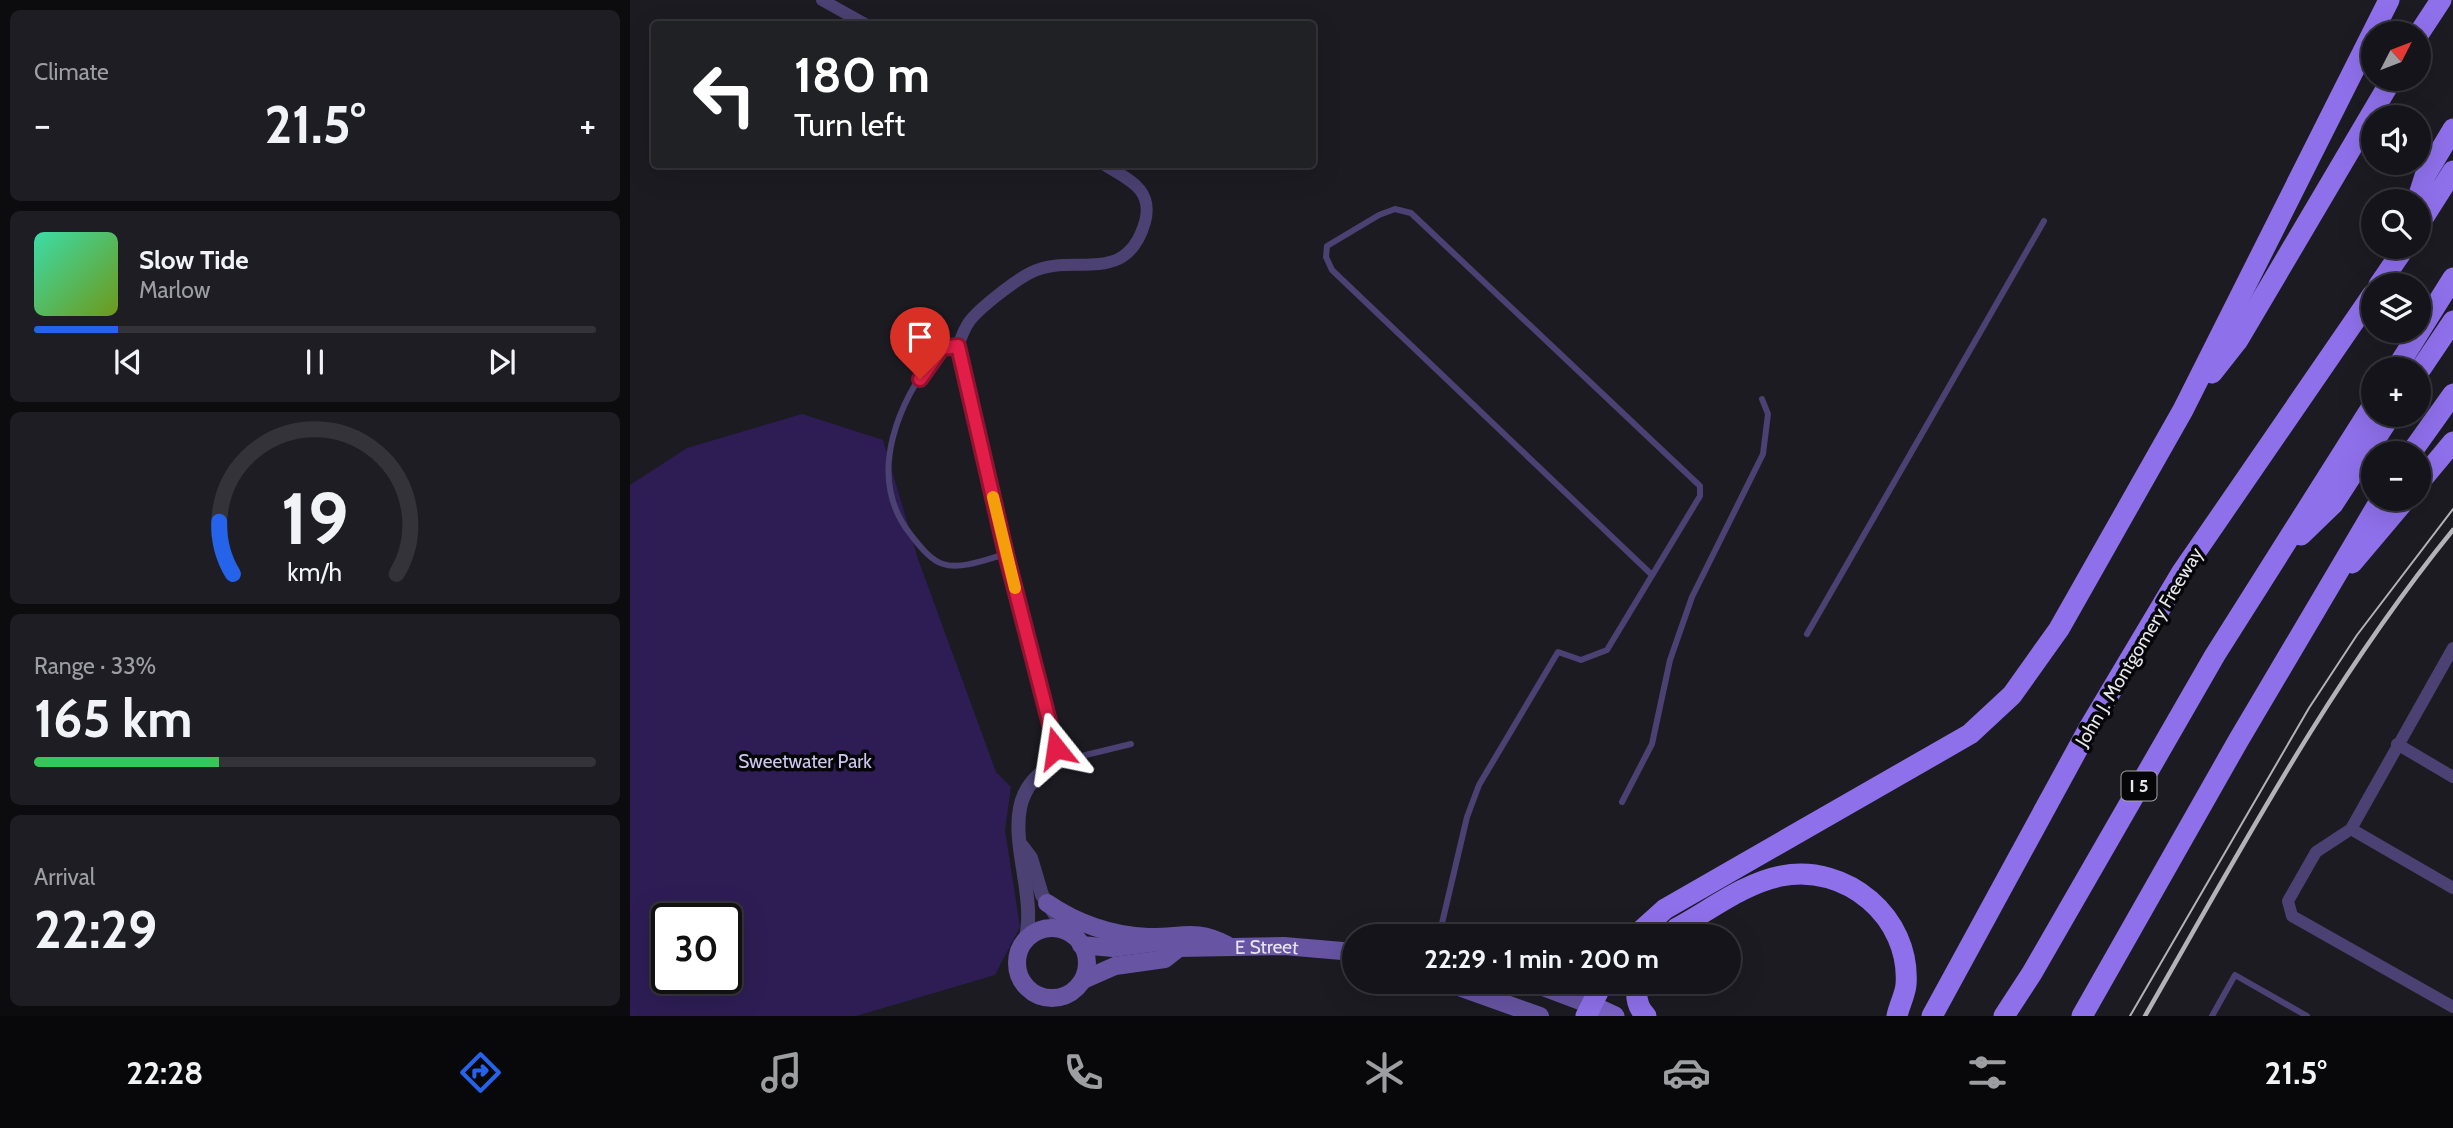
<!DOCTYPE html>
<meta charset="utf-8">
<style>
:root{--surface:#15141a;--page:#1e1d23;--text:#f1f3f6;--muted:#9d9ea2;--line:#343339;--accent:#2563eb}
body{margin:0;font-family:Cabin,sans-serif;background:var(--page);color:var(--text);height:100vh;display:flex;flex-direction:column;font-size:26px;white-space:nowrap}
*{box-sizing:border-box;margin:0}
p{font-size:23px;color:var(--muted)}
.icon{flex:none;width:38px;height:38px;fill:none;stroke:currentColor;stroke-width:2;stroke-linecap:round;stroke-linejoin:round}
.map{position:relative;flex:1;overflow:hidden}
.panel{display:flex;flex-direction:column;gap:10px;padding:10px;background:#0c0b0e;width:630px}
.panel>*{flex:none}
.top-card{position:absolute;left:21px;top:21px;width:665px;height:147px;border-radius:7px;box-shadow:0 7px 28px #0002,0 0 0 2px var(--line);background:#202124;color:#fff;overflow:hidden}
.needle{width:46px;rotate:48deg}
.fabs{position:absolute;left:1731px;top:21px;display:grid;gap:14px}
.fabs a{display:grid;place-items:center;width:70px;height:70px;border-radius:50%;background:var(--surface);box-shadow:0 7px 28px #0002,0 0 0 2px var(--line);font-size:35px}
.speed{position:absolute;left:21px;top:903px;display:flex;gap:14px;font-size:35px;font-weight:700;text-align:center}
.speed>*{display:grid;place-content:center;width:91px;height:91px;border-radius:50%;background:var(--surface);box-shadow:0 7px 28px #0002,0 0 0 2px var(--line);line-height:1}
.speed .limit{border:4px solid #111;border-radius:10px;background:#fff;color:#111}
.pin{position:absolute;display:grid;place-items:center;width:60px;height:60px;color:#fff;margin:-72px -30px;border-radius:50% 50% 50% 0;rotate:-45deg;box-shadow:0 0 7px #0007}
.pin .icon{rotate:45deg}
.me{position:absolute;width:77px;margin:-38px;rotate:345deg;stroke-linejoin:round;filter:drop-shadow(0 0 5px #0008)}
.turn{display:flex;align-items:center;gap:24px;height:147px;padding:0 28px;font-size:32px}
.turn .icon{width:91px;height:91px;stroke-width:2.5}
.turn b{display:block;font-size:49px;line-height:60px}
.big{font-size:52px;font-weight:800;line-height:1.1}
.panel .tile{flex:1;display:flex;flex-direction:column;justify-content:center;gap:10px;min-width:0;padding:0 24px;border-radius:10px;background:var(--page)}
.panel .dial{align-items:center;gap:0}
.dial svg{height:182px;overflow:visible;fill:none;stroke:var(--line);stroke-width:7;stroke-linecap:round;text-anchor:middle}
.dial text{fill:var(--text);stroke:none}
.song{display:flex;align-items:center;gap:21px}
.cover{width:84px;height:84px;border-radius:10px;background:linear-gradient(135deg,hsl(160 70% 55%),hsl(80 70% 35%))}
.played{height:7px;border-radius:4px;background:linear-gradient(90deg,var(--accent) 15%,var(--line) 15%)}
.keys{display:flex;justify-content:space-around;direction:ltr}
.heat{display:flex;justify-content:space-between;align-items:center;font-size:38px;direction:ltr}
.charge{height:10px;border-radius:5px;background:linear-gradient(90deg,#34c759 33%,var(--line) 0)}
.trip{position:absolute;left:712px;top:924px;width:399px;height:70px;border-radius:35px;background:var(--surface);box-shadow:0 7px 28px #0002,0 0 0 2px var(--line);font-weight:800;line-height:70px;text-align:center}
.tab-bar{display:flex;height:112px;justify-content:space-around;align-items:center;background:#08080a;color:var(--muted)}
.tab-bar .icon{width:49px;height:49px}
.tab-bar .active{color:var(--accent)}
.tab-bar b{font-size:32px;color:var(--text)}
main{display:flex;flex:1;min-height:0}
.map>svg:first-child{display:block}
.green{fill:#2d1d54;fill-rule:evenodd}
.lines{fill:none;stroke-linecap:round;stroke-linejoin:round}
.service{stroke:#4b4172;stroke-width:6}
.minor{stroke:#4b4172;stroke-width:12}
.tertiary{stroke:#4b4172;stroke-width:14}
.secondary{stroke:#6754a3;stroke-width:18}
.primary{stroke:#7c63c8;stroke-width:19}
.motorway{stroke:#8f70eb;stroke-width:21}
.tram{stroke:#b3b2b8;stroke-width:2}
.rail{stroke:#b3b2b8;stroke-width:4.5}
.route-casing{stroke:#92132f;stroke-width:18}
.route{stroke:#e11d48;stroke-width:12}
.slow{stroke:#f59e0b;stroke-width:12}
.labels{text-anchor:middle;dominant-baseline:central;stroke-width:7;stroke-linejoin:round;paint-order:stroke}
.shield{fill:#060609;stroke:#a3a3a7;stroke-width:2}
.shield-label{font-size:18px;font-weight:bold;fill:#e6e6eb}
.street-label{font-size:19px;fill:#e6e6eb;stroke:#060609}
.park-label{font-size:19px;fill:#ccc6f0;stroke:#060609}
</style>
<main>
<section class="panel">
<div class="tile"><p>Climate</p>
<div class="heat"><a>−</a><b class="big">21.5°</b><a>+</a></div>
</div>
<div class="tile">
<div class="song"><i class="cover"></i><div><b>Slow Tide</b><p>Marlow</p></div></div>
<div class="played"></div>
<div class="keys"><svg class="icon" aria-label="previous" viewBox="0 0 24 24"><path d="M18 5L8 12l10 7zM5 5v14"/></svg><svg class="icon" aria-label="pause" viewBox="0 0 24 24"><path d="M8 5v14M16 5v14"/></svg><svg class="icon" aria-label="next" viewBox="0 0 24 24"><path d="M6 5l10 7-10 7zM19 5v14"/></svg></div>
</div>
<div class="tile dial"><svg viewBox="0 0 100 80">
<path d="M14 69A42 42 0 1 1 86 69"/>
<path d="M14 69A42 42 0 0 1 8 46" stroke="#2563eb"/>
<text x="50" y="56" font-size="32" font-weight="700">19</text>
<text x="50" y="72" font-size="11">km/h</text>
</svg></div>
<div class="tile"><p>Range · 33%</p><b class="big">165 km</b><div class="charge"></div></div>
<div class="tile"><p>Arrival</p><b class="big">22:29</b></div>
</section>
<div class="map">
<svg width="1823" height="1016" viewBox="0 0 1823 1016">
<rect width="100%" height="100%" fill="#1c1b22"/>
<path class="green" d="M172 414 253 440 288 559 366 772 381 787 375 830 390 927 365 975 226 1016H0V485L57 448ZM37 919H96V978H37Z"/>
<g class="lines">
<g class="service">
<path d="M328 346 311 348C269 399 234 476 281 535 289 545 300 560 313 564 331 570 358 559 376 554"/>
<polyline points="1177,634 1414,221"/>
<polyline points="431,761 501,744"/>
<polyline points="992,802 1022,744 1040,660 1062,597 1133,454 1138,414 1132,399"/>
<polyline points="809,936 837,817 849,785 928,652 951,660 977,650 1070,496 1070,486 781,213 765,209 749,215 697,246 696,257 702,270 1022,575"/>
<polyline points="1582,1016 1605,975 1677,1016"/>
</g>
<g class="minor">
<polyline points="192,0 235,24"/>
<polyline points="1823,648 1721,829 1686,852 1658,901 1662,916 1823,1007"/>
<polyline points="1767,744 1823,777"/>
<path d="M430 762 376 554 328 346C331 338 334 329 339 322 349 308 387 279 402 272 443 252 496 288 515 222 524 188 497 179 473 164"/>
<polyline points="1721,829 1823,888"/>
</g>
<g class="tertiary">
<polyline points="392,846 401,858 412,895 437,932"/>
<path d="M395 941C412 881 351 796 430 762"/>
</g>
<g class="secondary">
<path d="M417 903C446 923 482 936 518 937 551 938 565 928 597 945"/>
<circle cx="422" cy="963" r="35"/>
<path id="s1" d="M451 945 483 948 528 942 549 948 654 946 724 952"/>
<polyline points="453,980 485,966 535,959 549,948"/>
<polyline points="815,982 910,1016"/>
<polyline points="900,982 961,1005"/>
</g>
<polyline class="primary" points="961,1005 985,1016"/>
<g class="motorway">
<polyline points="1788,35 1811,0"/>
<polyline points="1787,201 1795,176 1823,129"/>
<polyline points="1788,226 1823,171"/>
<polyline points="1749,285 1775,247"/>
<polyline points="1766,369 1823,278"/>
<polyline points="1582,373 1608,340 1762,79"/>
<polyline points="1788,373 1823,321"/>
<polyline points="1781,453 1823,394"/>
<polyline points="1788,484 1823,442"/>
<polyline points="1671,535 1703,504 1761,415"/>
<polyline points="1722,563 1776,499"/>
<polyline points="1005,936 1035,909 1340,734 1382,695 1429,629 1553,410 1759,0"/>
<path d="M1039 936 1047 928C1079 911 1114 883 1151 876 1216 863 1281 917 1276 985 1275 995 1269 1006 1267 1016"/>
<path d="M1008 982C1005 995 1007 1007 1016 1016"/>
<polyline points="956,1016 973,982"/>
<polyline points="1302,1016 1459,728 1552,572 1743,294"/>
<polyline points="1374,1016 1402,973 1585,655 1743,405"/>
<polyline points="1452,1016 1608,741 1751,499"/>
</g>
<polyline class="tram" points="1500,1016 1679,708 1727,635 1823,509"/>
<path class="rail" d="M1515 1016C1611 849 1701 680 1823 530"/>
</g>
<g class="lines">
<g class="route-casing">
<polyline id="route" points="290,379 312,348 328,346 376,554 426,748"/>
</g>
<use href="#route" class="route"/>
<polyline class="slow" points="363,497 385,588"/>
</g>
<g class="labels">
<rect class="shield" x="1491.5" y="771.5" width="35" height="29" rx="5"/>
<g class="shield-label">
<text x="1509" y="786">I 5</text>
</g>
<g class="street-label">
<text transform="translate(1509 647) rotate(-59)">John J. Montgomery Freeway</text>
<text stroke="none"><textPath href="#s1" startOffset="187">E Street</textPath></text>
</g>
<g class="park-label">
<text x="175" y="761">Sweetwater Park</text>
</g>
</g>
</svg>
<div class="fabs">
<a><svg class="needle" viewBox="-14 -14 28 28"><path d="M0-13l5 13h-10z" fill="#e53935"/><path d="M0 13l5-13h-10z" fill="#9d9ea2"/></svg></a>
<a><svg class="icon" aria-label="sound" viewBox="0 0 24 24"><path d="M4 9h4l5-4v14l-5-4H4zM17 9q2 3 0 6"/></svg></a>
<a><svg class="icon" aria-label="search" viewBox="0 0 24 24"><circle cx="10" cy="10" r="6"/><path d="M15 15l6 6"/></svg></a>
<a><svg class="icon" aria-label="layers" viewBox="0 0 24 24"><path d="M12 4l9 5-9 5-9-5zM3 14l9 5 9-5"/></svg></a>
<a>+</a>
<a>−</a>
</div>
<div class="speed"><div class="limit">30</div></div>
<div class="pin" style="left:290px;top:379px;background:#d93025"><svg class="icon" aria-label="arrive" viewBox="0 0 24 24"><path d="M6 21V4h12l-3 4 3 4H6"/></svg></div>
<svg class="me" style="left:426px;top:748px" viewBox="-20 -20 40 40"><path d="M0-17L14 15 0 8-14 15z" fill="#e11d48" stroke="#fff" stroke-width="4"/></svg>
<div class="trip">22:29 · 1 min · 200 m</div>
<div class="top-card">
<div class="turn"><svg class="icon" aria-label="left" viewBox="0 0 24 24"><path d="M17 20v-9H6M10 6l-5 5 5 5"/></svg><div><b>180 m</b>Turn left</div></div>
</div>
</div>
</main>
<nav class="tab-bar">
<b>22:28</b>
<svg class="icon active" aria-label="directions" viewBox="0 0 24 24"><path d="M12 3l9 9-9 9-9-9zM9 14v-3h6M13 9l2 2-2 2"/></svg>
<svg class="icon" aria-label="music" viewBox="0 0 24 24"><path d="M9 18V5l10-2v13"/><circle cx="6" cy="18" r="3"/><circle cx="16" cy="16" r="3"/></svg>
<svg class="icon" aria-label="phone" viewBox="0 0 24 24"><path d="M5 4h4l2 5-3 2q2 4 5 5l2-3 5 2v4C11 20 4 13 5 4z"/></svg>
<svg class="icon" aria-label="climate" viewBox="0 0 24 24"><path d="M12 3v18M4 7l16 10M4 17L20 7"/></svg>
<svg class="icon" aria-label="car" viewBox="0 0 24 24"><path d="M5 17H2v-5l4-1 3-4h7l3 4 3 1v5h-3M9 17h6M6 11h13"/><circle cx="7" cy="17" r="2"/><circle cx="17" cy="17" r="2"/></svg>
<svg class="icon" aria-label="filters" viewBox="0 0 24 24"><path d="M4 7h16M4 17h16"/><circle cx="9" cy="7" r="2"/><circle cx="15" cy="17" r="2"/></svg>
<b>21.5°</b>
</nav>
